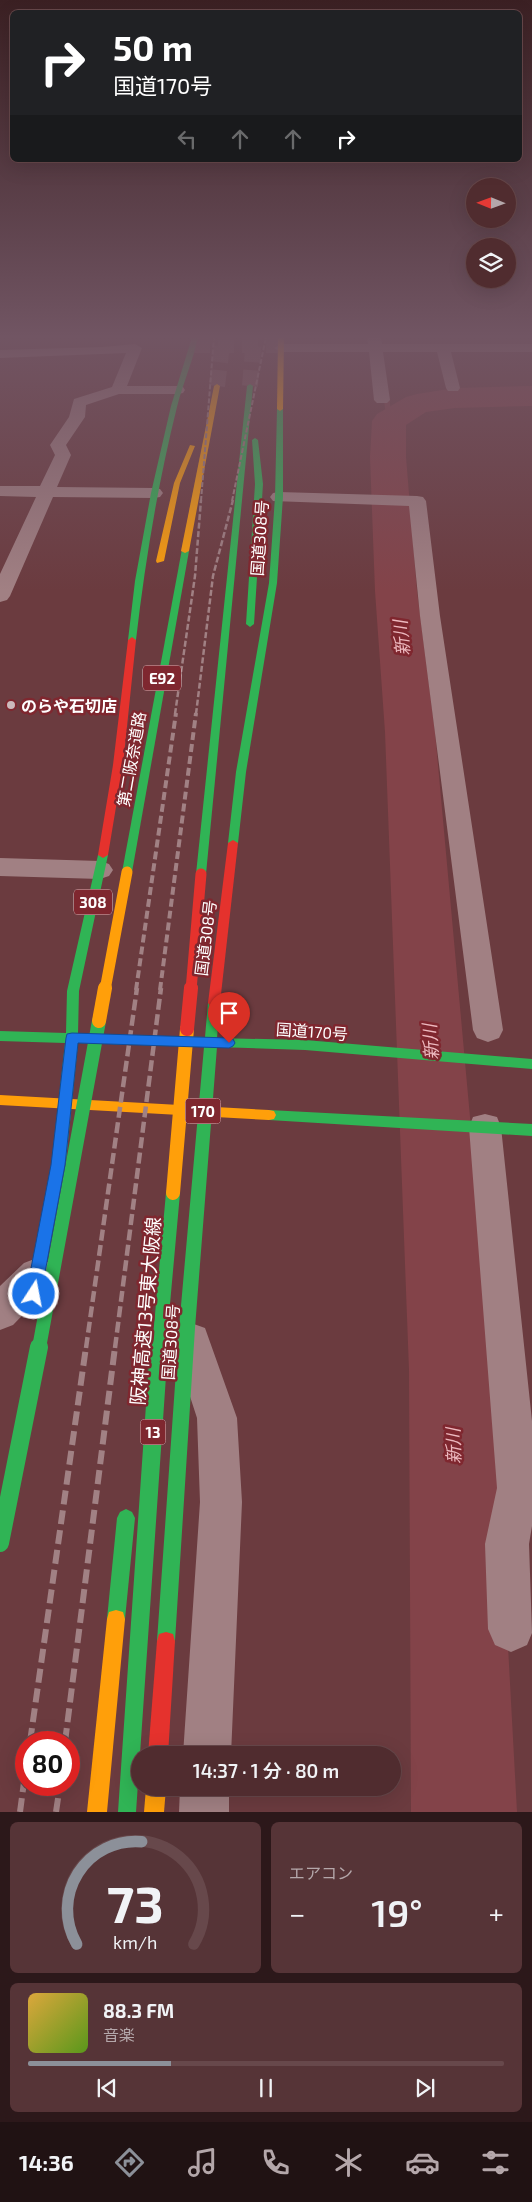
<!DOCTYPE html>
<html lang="ja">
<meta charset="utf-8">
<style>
:root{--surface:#502c2f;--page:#563437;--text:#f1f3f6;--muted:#b4a7aa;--line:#67484b;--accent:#8c9099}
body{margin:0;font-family:"Exo 2","Noto Sans JP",sans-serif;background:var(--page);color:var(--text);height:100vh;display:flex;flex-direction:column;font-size:19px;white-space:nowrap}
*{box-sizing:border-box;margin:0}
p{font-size:16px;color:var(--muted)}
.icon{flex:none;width:28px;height:28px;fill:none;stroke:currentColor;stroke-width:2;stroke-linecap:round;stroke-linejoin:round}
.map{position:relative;height:1812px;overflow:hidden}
.sheet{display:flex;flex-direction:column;gap:10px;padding:10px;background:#2c181a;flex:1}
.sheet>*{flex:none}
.guide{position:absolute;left:10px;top:10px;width:512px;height:152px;border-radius:8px;box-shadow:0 5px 20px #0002,0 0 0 1px var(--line);background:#202124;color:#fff;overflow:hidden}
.needle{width:32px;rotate:271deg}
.buttons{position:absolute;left:466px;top:178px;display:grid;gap:10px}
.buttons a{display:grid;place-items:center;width:50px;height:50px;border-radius:50%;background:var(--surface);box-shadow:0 5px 20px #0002,0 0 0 1px var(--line);font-size:25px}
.speed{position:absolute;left:15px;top:1731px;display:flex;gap:10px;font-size:25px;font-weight:700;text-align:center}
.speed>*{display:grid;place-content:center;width:65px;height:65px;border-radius:50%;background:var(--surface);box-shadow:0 5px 20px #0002,0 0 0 1px var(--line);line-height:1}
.speed .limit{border:8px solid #d22;background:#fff;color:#111}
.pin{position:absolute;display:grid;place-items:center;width:42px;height:42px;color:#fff;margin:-51px -21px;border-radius:50% 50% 50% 0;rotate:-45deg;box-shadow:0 0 5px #0007}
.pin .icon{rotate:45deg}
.me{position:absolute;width:55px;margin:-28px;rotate:11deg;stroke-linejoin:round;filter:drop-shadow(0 0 4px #0008)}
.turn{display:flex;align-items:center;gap:18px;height:105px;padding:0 20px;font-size:22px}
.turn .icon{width:65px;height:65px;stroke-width:2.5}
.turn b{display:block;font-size:35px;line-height:42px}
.lanes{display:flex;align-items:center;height:48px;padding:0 20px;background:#0003;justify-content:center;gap:25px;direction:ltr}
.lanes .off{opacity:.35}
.big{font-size:38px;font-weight:600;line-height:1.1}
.sheet .tile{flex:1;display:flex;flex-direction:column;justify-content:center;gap:8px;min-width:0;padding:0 18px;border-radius:8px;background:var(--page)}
.sheet .dial{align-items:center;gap:0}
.dial svg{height:130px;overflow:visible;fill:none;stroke:var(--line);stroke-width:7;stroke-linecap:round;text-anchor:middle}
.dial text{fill:var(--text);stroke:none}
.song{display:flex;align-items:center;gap:15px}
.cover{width:60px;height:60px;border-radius:8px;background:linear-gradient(135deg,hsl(40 70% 55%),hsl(90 70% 35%))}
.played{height:5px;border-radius:2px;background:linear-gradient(90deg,var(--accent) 30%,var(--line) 30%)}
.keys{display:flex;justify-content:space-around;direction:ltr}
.heat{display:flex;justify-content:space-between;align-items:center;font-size:28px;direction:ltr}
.sheet .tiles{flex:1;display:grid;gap:10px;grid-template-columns:1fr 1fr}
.tile:last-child{grid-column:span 2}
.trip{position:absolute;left:131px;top:1746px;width:270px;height:50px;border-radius:25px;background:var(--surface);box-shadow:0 5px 20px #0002,0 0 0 1px var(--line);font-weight:600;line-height:50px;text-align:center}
.tabs{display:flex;height:80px;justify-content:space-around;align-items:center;background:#201213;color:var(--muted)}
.tabs .icon{width:35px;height:35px}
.tabs .active{color:var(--accent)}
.tabs b{font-size:22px;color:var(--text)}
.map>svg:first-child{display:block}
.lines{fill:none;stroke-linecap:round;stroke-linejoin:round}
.stream{stroke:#834349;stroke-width:5.5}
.river{fill:#834349;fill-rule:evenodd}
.street-tunnel{stroke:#81585c;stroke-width:16;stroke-dasharray:16 8;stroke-linecap:butt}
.highway-tunnel{stroke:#81585c;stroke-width:16;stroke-dasharray:16 8;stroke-linecap:butt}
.street{fill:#a18083;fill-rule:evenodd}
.fast{fill:#30b455;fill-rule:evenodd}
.slow{fill:#ff9f0a;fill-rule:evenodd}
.jam{fill:#e5322d;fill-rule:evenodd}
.rail-far4{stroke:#a18184;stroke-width:2;stroke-dasharray:5 2;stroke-linecap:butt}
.rail-far3{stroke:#a18184;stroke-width:2.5;stroke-dasharray:6 2.5;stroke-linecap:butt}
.rail-far2{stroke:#a18184;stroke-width:4;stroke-dasharray:8 4;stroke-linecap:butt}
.rail-far1{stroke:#a18184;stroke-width:4.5;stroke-dasharray:11 4.5;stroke-linecap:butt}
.rail{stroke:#a18184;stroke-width:6;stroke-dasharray:14 6;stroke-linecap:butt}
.fast-bridge-far1{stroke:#30b455;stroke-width:14}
.fast-bridge{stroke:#30b455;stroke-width:18}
.slow-bridge-far1{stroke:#ff9f0a;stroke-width:11}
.slow-bridge{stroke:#ff9f0a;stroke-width:14}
.jam-bridge-far1{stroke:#e5322d;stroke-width:11}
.jam-bridge{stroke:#e5322d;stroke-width:14}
.route{fill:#1a73e8;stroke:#114b97}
.poi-dot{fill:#cbbabc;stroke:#7f272f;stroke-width:2}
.labels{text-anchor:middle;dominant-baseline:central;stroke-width:5;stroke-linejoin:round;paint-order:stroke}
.shield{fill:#7f272f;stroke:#d9bec1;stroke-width:1}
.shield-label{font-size:15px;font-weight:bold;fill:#fff}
.street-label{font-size:16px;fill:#fff;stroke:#7f272f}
.poi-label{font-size:16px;font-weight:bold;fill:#fff;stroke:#7f272f;text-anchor:start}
.water-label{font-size:18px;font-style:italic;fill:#edb9bf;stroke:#7f272f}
.near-street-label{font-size:19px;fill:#fff;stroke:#7f272f}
</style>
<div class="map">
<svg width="532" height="1812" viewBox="0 0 532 1812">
<rect width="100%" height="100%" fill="#6b3b3f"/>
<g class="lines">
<polyline class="stream" points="387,401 389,421"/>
<polygon class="river" points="532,386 532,406 455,408 426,412 406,425 406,457 417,591 435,732 493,1370 517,1812 411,1812 409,1370 385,732 375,591 370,457 372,421 377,414 406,397 417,394 455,388"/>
<polyline class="street-tunnel" points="194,345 281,345"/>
<g class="highway-tunnel">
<polyline points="217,386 223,337"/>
<polyline points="250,386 254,337"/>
</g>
<g class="street">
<polygon points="367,337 381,337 382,344 532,344 532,352 451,352 460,388 458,391 448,391 446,388 437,352 383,352 390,400 387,403 377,403 374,400 369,352 281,352 274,348 281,344 368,344"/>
<polygon points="135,344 142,348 127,386 178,386 183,387 185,390 183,393 178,394 119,394 86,405 85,417 66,445 71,455 57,487 154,488 160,489 163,493 160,497 154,498 53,497 10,596 7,600 0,602 0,574 36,497 0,496 0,486 40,486 55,455 50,445 69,417 74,399 112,387 126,353 0,358 0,350 103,347"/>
<polygon points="279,492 417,496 423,497 426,501 440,616 503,1030 499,1038 488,1042 477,1038 473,1030 420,616 409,506 273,501 270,497 273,493"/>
<polygon points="0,858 100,861 109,864 113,870 109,876 100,879 0,876"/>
<polygon points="485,1114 497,1117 501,1127 532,1421 532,1526 529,1544 532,1633 527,1645 511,1652 495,1645 488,1629 485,1544 497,1488 469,1127 473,1117"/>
<polygon points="37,1258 50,1263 55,1275 50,1287 13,1325 0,1330 0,1286 24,1263"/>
<polygon points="191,1323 205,1328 237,1418 242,1502 231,1755 183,1755 200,1502 197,1418 172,1341 177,1328"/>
<polygon points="180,1788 229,1788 229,1812 179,1812"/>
</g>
<g class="fast">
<path d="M192 337H198C193 361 183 383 177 407 158 483 145 562 136 640L132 643 128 640 135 581 151 493 171 406Z"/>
<polygon points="250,384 253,386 206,874 201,878 196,874 247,386"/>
<polygon points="280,407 283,409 283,497 277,583 246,772 238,843 233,846 228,843 236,772 269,583 275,497 277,409"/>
<polygon points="255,438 258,440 263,484 254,624 250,627 246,624 255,484 252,440"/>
<polygon points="182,549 189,551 132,872 127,876 122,872"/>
<polygon points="103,852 108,855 79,991 78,1034 205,1037 208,1003 210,1000 218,1000 220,1003 217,1038 305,1040 532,1059 532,1069 305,1050 217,1047 195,1328 175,1641 173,1648 166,1650 159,1648 157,1641 179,1328 204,1047 78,1043 66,1161 64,1165 59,1167 54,1165 52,1161 65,1043 0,1041 0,1031 66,1033 67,991 98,855"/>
<polygon points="269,1110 532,1124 532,1136 269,1120 264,1119 262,1115 264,1111"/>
<polygon points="126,1509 132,1512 135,1518 125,1619 123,1626 116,1628 109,1626 107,1619 117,1518 120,1512"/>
</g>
<g class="slow">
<polygon points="278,337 284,337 283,409 280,411 277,409"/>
<polygon points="217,384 220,386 189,551 185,553 181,551 214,386"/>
<polygon points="190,445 195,446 180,483 164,561 157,563 156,561 174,483"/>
<polygon points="0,1095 269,1110 274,1111 276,1115 274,1119 269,1120 0,1105"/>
<polygon points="116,1610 123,1612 125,1619 107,1812 87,1812 107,1619 109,1612"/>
<polygon points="146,1788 166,1788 164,1812 144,1812"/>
</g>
<g class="jam">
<polygon points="132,637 136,640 123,765 108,855 103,858 98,855 113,765 128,640"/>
<polygon points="233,840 238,843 220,1003 218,1006 210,1006 208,1003 228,843"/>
<polygon points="166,1632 173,1634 175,1641 168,1755 148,1755 157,1641 159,1634"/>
</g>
<g class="rail-far4">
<polyline points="201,501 214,337"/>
<polyline points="232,501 266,337"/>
</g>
<g class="rail-far3">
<polyline points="175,714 195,576 201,500"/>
<polyline points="196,714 213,576 233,500"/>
</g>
<g class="rail-far2">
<polyline points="136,990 176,713"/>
<polyline points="160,990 196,713"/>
</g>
<g class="rail-far1">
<polyline points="86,1348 137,988"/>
<polyline points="115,1348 161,988"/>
</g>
<g class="rail">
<polyline points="30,1742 86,1347"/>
<polyline points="65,1742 115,1347"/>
<polyline points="20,1812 26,1767"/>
<polyline points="56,1812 60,1785"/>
</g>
<g class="fast-bridge-far1">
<polyline points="39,1348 99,1021"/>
<polyline points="159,1348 173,1193"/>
</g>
<g class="fast-bridge">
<polyline points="0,1543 39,1347"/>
<polyline points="127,1812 159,1347"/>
</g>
<polyline class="slow-bridge-far1" points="105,990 127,872"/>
<g class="slow-bridge">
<polyline points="99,1021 105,988"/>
<polyline points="173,1193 187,1029"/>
</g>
<polyline class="jam-bridge-far1" points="191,990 201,874"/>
<polyline class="jam-bridge" points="187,1029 191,988"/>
</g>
<linearGradient id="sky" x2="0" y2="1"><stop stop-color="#3b2023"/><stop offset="0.57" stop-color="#715563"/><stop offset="1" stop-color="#715563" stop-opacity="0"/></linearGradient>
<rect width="532" height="591" fill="url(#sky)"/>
<polygon class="route" points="72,1033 229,1038 233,1039 235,1043 233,1046 229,1048 78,1043 65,1165 41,1294 39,1299 34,1302 28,1299 26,1294 51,1165 66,1038 67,1034"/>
<circle class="poi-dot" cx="11" cy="705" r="5"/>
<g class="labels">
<g class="shield">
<rect x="143" y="665.5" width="38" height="25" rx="4"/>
<rect x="74" y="889.5" width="38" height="25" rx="4"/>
<rect x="185.5" y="1098.5" width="35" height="25" rx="4"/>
<rect x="140.5" y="1419.5" width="25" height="25" rx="4"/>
</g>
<g class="shield-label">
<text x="162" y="678">E92</text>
<text x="93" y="902">308</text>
<text x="203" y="1111">170</text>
<text x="153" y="1432">13</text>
</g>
<g class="street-label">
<text transform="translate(259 538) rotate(-86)">国道308号</text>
<text transform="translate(131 759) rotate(-80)">第二阪奈道路</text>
<text transform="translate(205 938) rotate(-83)">国道308号</text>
<text transform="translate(312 1031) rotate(4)">国道170号</text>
<text transform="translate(170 1342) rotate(-86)">国道308号</text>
</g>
<g class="poi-label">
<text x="21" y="705">のらや石切店</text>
</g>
<g class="water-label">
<text transform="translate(401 638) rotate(-95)">新川</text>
<text transform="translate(430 1042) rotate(-94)">新川</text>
<text transform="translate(453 1446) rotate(-92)">新川</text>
</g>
<g class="near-street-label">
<text transform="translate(145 1311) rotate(-85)">阪神高速13号東大阪線</text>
</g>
</g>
</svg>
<div class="buttons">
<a><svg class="needle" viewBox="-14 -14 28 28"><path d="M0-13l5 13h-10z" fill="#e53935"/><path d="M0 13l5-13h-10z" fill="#b4a7aa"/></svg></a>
<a><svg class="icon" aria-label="layers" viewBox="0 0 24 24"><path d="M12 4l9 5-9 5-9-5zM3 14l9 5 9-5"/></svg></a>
</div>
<div class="speed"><div class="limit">80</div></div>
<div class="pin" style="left:229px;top:1043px;background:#d93025"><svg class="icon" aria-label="arrive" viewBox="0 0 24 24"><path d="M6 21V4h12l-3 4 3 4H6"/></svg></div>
<svg class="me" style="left:34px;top:1294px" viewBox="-20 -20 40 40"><circle r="17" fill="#1a73e8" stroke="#fff" stroke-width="3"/><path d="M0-11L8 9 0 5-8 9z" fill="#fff"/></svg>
<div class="trip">14:37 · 1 分 · 80 m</div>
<div class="guide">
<div class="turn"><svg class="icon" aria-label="right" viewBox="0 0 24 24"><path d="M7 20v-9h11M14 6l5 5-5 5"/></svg><div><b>50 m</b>国道170号</div></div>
<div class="lanes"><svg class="icon off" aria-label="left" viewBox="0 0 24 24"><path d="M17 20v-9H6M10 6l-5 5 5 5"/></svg><svg class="icon off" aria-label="ahead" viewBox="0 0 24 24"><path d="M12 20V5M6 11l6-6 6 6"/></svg><svg class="icon off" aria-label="ahead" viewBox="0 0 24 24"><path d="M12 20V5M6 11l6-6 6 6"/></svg><svg class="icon" aria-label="right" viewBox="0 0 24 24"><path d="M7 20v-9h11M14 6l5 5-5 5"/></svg></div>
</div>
</div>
<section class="sheet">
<div class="tiles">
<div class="tile dial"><svg viewBox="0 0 100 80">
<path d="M14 69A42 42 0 1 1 86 69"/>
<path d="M14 69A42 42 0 0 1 54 6" stroke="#8c9099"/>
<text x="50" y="56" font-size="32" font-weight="700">73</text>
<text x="50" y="72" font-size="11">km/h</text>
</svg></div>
<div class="tile"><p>エアコン</p>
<div class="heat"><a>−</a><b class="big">19°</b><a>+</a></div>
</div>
<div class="tile">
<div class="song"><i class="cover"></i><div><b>88.3 FM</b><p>音楽</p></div></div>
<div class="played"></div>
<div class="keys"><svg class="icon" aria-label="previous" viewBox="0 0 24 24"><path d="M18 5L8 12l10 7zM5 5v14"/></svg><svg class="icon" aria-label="pause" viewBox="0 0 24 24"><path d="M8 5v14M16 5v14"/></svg><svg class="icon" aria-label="next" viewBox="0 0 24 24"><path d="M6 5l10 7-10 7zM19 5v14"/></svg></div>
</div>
</div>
</section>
<nav class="tabs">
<b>14:36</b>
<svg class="icon active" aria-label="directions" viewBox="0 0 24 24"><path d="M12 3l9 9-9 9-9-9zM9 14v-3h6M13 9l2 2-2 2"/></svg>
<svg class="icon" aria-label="music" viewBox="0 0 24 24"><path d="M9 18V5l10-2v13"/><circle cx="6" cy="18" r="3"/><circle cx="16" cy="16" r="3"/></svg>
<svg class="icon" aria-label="phone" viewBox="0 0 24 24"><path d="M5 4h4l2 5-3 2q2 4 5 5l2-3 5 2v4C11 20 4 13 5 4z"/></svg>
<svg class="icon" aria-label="climate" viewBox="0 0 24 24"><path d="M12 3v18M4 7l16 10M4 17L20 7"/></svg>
<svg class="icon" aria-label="car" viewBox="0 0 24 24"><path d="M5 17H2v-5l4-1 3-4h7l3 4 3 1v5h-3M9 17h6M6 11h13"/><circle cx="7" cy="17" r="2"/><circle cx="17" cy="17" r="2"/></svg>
<svg class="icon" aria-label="filters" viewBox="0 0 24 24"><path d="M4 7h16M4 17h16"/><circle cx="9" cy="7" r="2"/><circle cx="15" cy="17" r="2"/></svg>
</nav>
